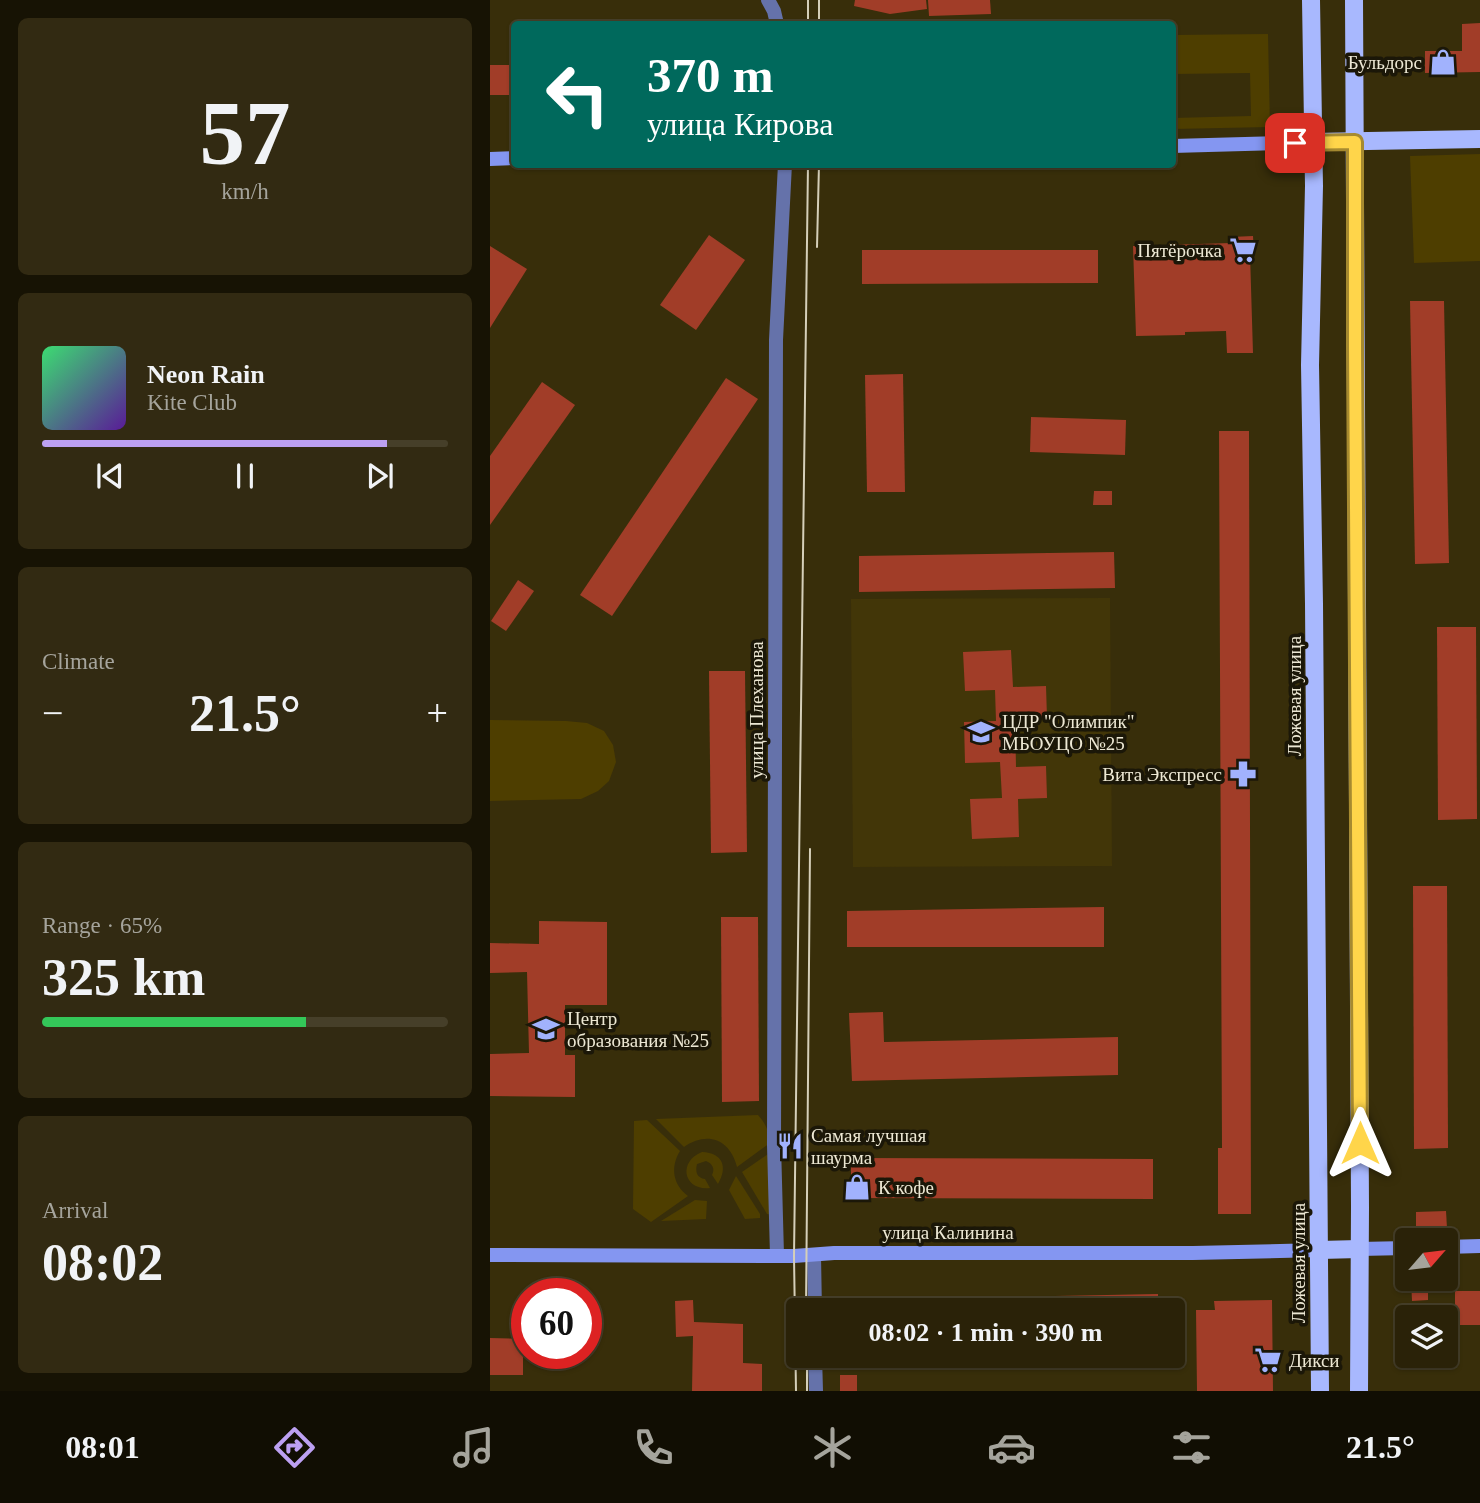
<!DOCTYPE html>
<meta charset="utf-8">
<style>
:root{--surface:#2a2208;--page:#322a12;--text:#f1f3f6;--muted:#a5a49c;--line:#463f29;--accent:#bca0f2}
body{margin:0;font-family:Georgia,serif;background:var(--page);color:var(--text);height:100vh;display:flex;flex-direction:column;font-size:26px;white-space:nowrap}
*{box-sizing:border-box;margin:0}
p{font-size:23px;color:var(--muted)}
.icon{flex:none;width:38px;height:38px;fill:none;stroke:currentColor;stroke-width:2;stroke-linecap:round;stroke-linejoin:round}
.map{position:relative;flex:1;overflow:hidden}
.details{display:flex;flex-direction:column;gap:18px;padding:18px;background:#171304;width:490px}
.details>*{flex:none}
.banner{position:absolute;left:21px;top:21px;width:665px;height:147px;border-radius:7px;box-shadow:0 2px 5px #0004,0 0 0 2px var(--line);background:#00695c;color:#fff;overflow:hidden}
.needle{width:46px;rotate:62deg}
.buttons{position:absolute;left:905px;top:1228px;display:grid;gap:14px}
.buttons a{display:grid;place-items:center;width:63px;height:63px;border-radius:7px;background:var(--surface);box-shadow:0 2px 5px #0004,0 0 0 2px var(--line);font-size:35px}
.speed{position:absolute;left:21px;top:1278px;display:flex;gap:14px;font-size:35px;font-weight:700;text-align:center}
.speed>*{display:grid;place-content:center;width:91px;height:91px;border-radius:50%;background:var(--surface);box-shadow:0 2px 5px #0004,0 0 0 2px var(--line);line-height:1}
.speed .limit{border:10px solid #d22;background:#fff;color:#111}
.pin{position:absolute;display:grid;place-items:center;width:60px;height:60px;color:#fff;margin:-30px;border-radius:14px;box-shadow:0 4px 10px #0006}
.me{position:absolute;width:77px;margin:-38px;rotate:0deg;stroke-linejoin:round;filter:drop-shadow(0 0 5px #0008)}
.turn{display:flex;align-items:center;gap:24px;height:147px;padding:0 21px;font-size:32px}
.turn .icon{width:91px;height:91px;stroke-width:2.5}
.turn b{display:block;font-size:49px;line-height:60px}
.big{font-size:52px;font-weight:600;line-height:1.1}
.details .card{flex:1;display:flex;flex-direction:column;justify-content:center;gap:10px;min-width:0;padding:0 24px;border-radius:10px;background:var(--page)}
.details .dial{align-items:center;gap:0}
.dial b{font-size:91px;line-height:1}
.song{display:flex;align-items:center;gap:21px}
.cover{width:84px;height:84px;border-radius:10px;background:linear-gradient(135deg,hsl(140 70% 55%),hsl(270 70% 35%))}
.played{height:7px;border-radius:4px;background:linear-gradient(90deg,var(--accent) 85%,var(--line) 85%)}
.keys{display:flex;justify-content:space-around;direction:ltr}
.heat{display:flex;justify-content:space-between;align-items:center;font-size:38px;direction:ltr}
.charge{height:10px;border-radius:5px;background:linear-gradient(90deg,#34c759 65%,var(--line) 0)}
.trip{position:absolute;left:296px;top:1298px;width:399px;height:70px;border-radius:7px;background:var(--surface);box-shadow:0 2px 5px #0004,0 0 0 2px var(--line);font-weight:600;line-height:70px;text-align:center}
.menu{display:flex;height:112px;justify-content:space-around;align-items:center;background:#110e03;color:var(--muted)}
.menu .icon{width:49px;height:49px}
.menu .selected{color:var(--accent)}
.menu b{font-size:32px;color:var(--text)}
main{display:flex;flex:1;min-height:0}
.map>svg:first-child{display:block}
.built{fill:#423608}
.green{fill:#4e3e00}
.building{fill:#a13d28}
.lines{fill:none;stroke-linecap:round;stroke-linejoin:round}
.street{stroke:#6572aa;stroke-width:14}
.secondary{stroke:#8496f1;stroke-width:14}
.primary{stroke:#a8b8fe;stroke-width:18}
.tram{stroke:#d5cfb9;stroke-width:2}
.route-casing{stroke:#a68a30;stroke-width:18}
.route{stroke:#ffd54a;stroke-width:12}
.labels{text-anchor:middle;dominant-baseline:central;stroke-width:7;stroke-linejoin:round;paint-order:stroke}
.poi-label{font-size:19px;fill:#ede8d4;stroke:#1b1708;text-anchor:start}
.street-label{font-size:19px;fill:#ede8d4;stroke:#1b1708}
</style>
<main>
<section class="details">
<div class="card dial"><b>57</b><p>km/h</p></div>
<div class="card">
<div class="song"><i class="cover"></i><div><b>Neon Rain</b><p>Kite Club</p></div></div>
<div class="played"></div>
<div class="keys"><svg class="icon" aria-label="previous" viewBox="0 0 24 24"><path d="M18 5L8 12l10 7zM5 5v14"/></svg><svg class="icon" aria-label="pause" viewBox="0 0 24 24"><path d="M8 5v14M16 5v14"/></svg><svg class="icon" aria-label="next" viewBox="0 0 24 24"><path d="M6 5l10 7-10 7zM19 5v14"/></svg></div>
</div>
<div class="card"><p>Climate</p>
<div class="heat"><a>−</a><b class="big">21.5°</b><a>+</a></div>
</div>
<div class="card"><p>Range · 65%</p><b class="big">325 km</b><div class="charge"></div></div>
<div class="card"><p>Arrival</p><b class="big">08:02</b></div>
</section>
<div class="map">
<svg width="990" height="1391" viewBox="0 0 990 1391">
<rect width="100%" height="100%" fill="#382e0a"/>
<polygon class="built" points="620,598 622,866 363,867 361,599"/>
<g class="green">
<polygon points="778,34 780,127 683,129 683,118 761,116 760,73 683,74 683,35"/>
<polygon points="990,154 990,261 924,263 920,156"/>
<polygon points="0,720 76,721 97,723 114,731 123,745 126,762 119,781 108,791 91,799 0,801"/>
<path d="M268 1115C276 1124 279 1131 280 1143L247 1167C240 1139 217 1131 194 1147L166 1119Z"/>
<path d="M157 1120 190 1151C180 1167 183 1185 198 1196L161 1222 143 1209 144 1121Z"/>
<path d="M212 1152C233 1153 238 1167 228 1184L222 1175C225 1169 223 1164 216 1161L207 1164C205 1172 207 1178 215 1179L220 1188C194 1191 187 1162 212 1152Z"/>
<polygon points="281,1152 283,1215 277,1214 252,1172"/>
<polygon points="246,1176 270,1214 270,1218 255,1219 239,1190"/>
<polygon points="205,1200 217,1201 216,1219 171,1221"/>
</g>
<g class="building">
<polygon points="365,0 436,0 437,9 400,14 364,6"/>
<polygon points="438,0 500,0 501,14 439,16"/>
<polygon points="990,23 990,72 935,73 935,51 972,51 972,24"/>
<rect x="0" y="65" width="24" height="30"/>
<polygon points="219,235 255,260 206,330 170,305"/>
<polygon points="763,236 764,254 760,254 763,353 737,353 736,331 695,332 695,335 646,336 643,246 741,243 741,237"/>
<polygon points="0,246 37,269 0,328"/>
<polygon points="372,250 608,250 608,283 372,284"/>
<polygon points="920,301 954,301 959,563 925,564"/>
<polygon points="413,374 415,492 377,492 375,375"/>
<polygon points="236,378 268,399 122,616 90,595"/>
<polygon points="52,382 85,405 0,525 0,456"/>
<polygon points="541,417 636,420 635,455 540,452"/>
<polygon points="729,431 759,431 761,1214 728,1214 728,1148 732,1148"/>
<polygon points="604,491 622,491 622,505 603,505"/>
<polygon points="624,552 625,588 369,592 369,556"/>
<polygon points="28,580 44,591 16,631 1,621"/>
<polygon points="947,627 986,627 987,819 948,820"/>
<polygon points="521,650 523,687 556,686 557,718 525,719 526,767 556,766 557,798 528,799 529,837 482,839 480,799 512,798 510,762 475,763 474,722 506,721 505,690 475,691 473,652"/>
<polygon points="219,671 255,671 257,852 221,853"/>
<polygon points="923,886 957,886 958,1148 924,1149"/>
<polygon points="614,907 614,947 357,947 357,911"/>
<polygon points="231,917 268,917 269,1101 232,1102"/>
<polygon points="49,921 117,922 117,1005 75,1005 75,1055 85,1055 85,1097 0,1096 0,1054 39,1053 37,972 0,973 0,943 49,944"/>
<polygon points="393,1012 394,1042 628,1037 628,1075 362,1081 359,1013"/>
<polygon points="361,1158 663,1159 663,1199 361,1198"/>
<polygon points="956,1211 957,1228 926,1229 926,1212"/>
<polygon points="921,1279 938,1279 938,1300 922,1301"/>
<rect x="965" y="1291" width="25" height="34"/>
<polygon points="668,1294 668,1311 462,1311 462,1298"/>
<polygon points="203,1300 204,1322 253,1324 253,1363 272,1364 272,1391 202,1391 203,1336 186,1337 185,1301"/>
<polygon points="782,1300 783,1391 707,1391 706,1310 725,1310 724,1301"/>
<polygon points="0,1338 33,1339 33,1375 0,1375"/>
<rect x="350" y="1375" width="17" height="16"/>
</g>
<g class="lines">
<g class="street">
<polyline points="278,0 284,11 287,24"/>
<polyline points="287,1255 284,1145 286,340 295,164"/>
<polyline points="324,1255 325,1311"/>
<polyline points="325,1356 326,1391"/>
</g>
<g class="secondary">
<polyline points="682,146 822,142"/>
<polyline points="0,159 24,158"/>
<polyline points="956,1247 990,1246"/>
<polyline points="869,1249 917,1248"/>
<polyline points="0,1255 304,1256 344,1253 703,1253 830,1250"/>
</g>
<g class="primary">
<polyline points="821,0 824,186 820,365 824,604 830,1391"/>
<polyline points="864,0 870,1207 869,1391"/>
<polyline points="822,142 990,139"/>
<polyline points="830,1250 869,1249"/>
</g>
<g class="tram">
<polyline points="318,0 318,24"/>
<polyline points="329,0 329,24"/>
<polyline points="327,247 329,164"/>
<polyline points="316,1311 320,849"/>
<polyline points="317,1356 317,1391"/>
<polyline points="306,1391 304,1256 318,164"/>
</g>
</g>
<g class="lines">
<g class="route-casing">
<polyline id="route" points="805,143 865,142 865,346 870,1143"/>
</g>
<use href="#route" class="route"/>
</g>
<defs>
<g id="shop-bare" transform="scale(2.1)"><path d="M-5-2.5h2.3a2.7 3.5 0 0 1 5.4 0H5L5.5 6h-11ZM-1.5-2.5h3a1.5 2.3 0 0 0-3 0Z" fill="#a1b2fd" stroke="#1b1708" stroke-width="2.5" paint-order="stroke"/></g>
<g id="supermarket-bare" transform="scale(2.1)"><path d="M-6-5.5h2.5l.6 2H6L4.5 2H-2.5L-4.4-4H-6ZM-1.5 3.2a1.3 1.3 0 1 0 .1 0ZM3 3.2a1.3 1.3 0 1 0 .1 0Z" fill="#a1b2fd" stroke="#1b1708" stroke-width="2.5" paint-order="stroke"/></g>
<g id="school-bare" transform="scale(2.1)"><path d="M0-5L7-2L0 1L-7-2ZM-4 1L0 2.5L4 1V4Q0 6-4 4Z" fill="#a1b2fd" stroke="#1b1708" stroke-width="2.5" paint-order="stroke"/></g>
<g id="pharmacy-bare" transform="scale(2.1)"><path d="M-2-6h4v4h4v4h-4v4h-4v-4h-4v-4h4Z" fill="#a1b2fd" stroke="#1b1708" stroke-width="2.5" paint-order="stroke"/></g>
<g id="restaurant-bare" transform="scale(2.1)"><path d="M-5-6h1v4h1v-4h1v4h1v-4h1v5L-1.5 .5V6h-2V.5L-5-1ZM5-6V6H3V1.5H1.5Q1.5-4 5-6Z" fill="#a1b2fd" stroke="#1b1708" stroke-width="2.5" paint-order="stroke"/></g>
</defs>
<g fill-rule="evenodd">
<use href="#shop-bare" x="953" y="62"/>
<use href="#supermarket-bare" x="753" y="250"/>
<use href="#school-bare" x="491" y="732"/>
<use href="#pharmacy-bare" x="753" y="774"/>
<use href="#school-bare" x="56" y="1029"/>
<use href="#restaurant-bare" x="300" y="1146"/>
<use href="#shop-bare" x="367" y="1187"/>
<use href="#supermarket-bare" x="778" y="1360"/>
</g>
<g class="labels">
<g class="poi-label">
<text x="932" y="62" text-anchor="end">Бульдорс</text>
<text x="732" y="250" text-anchor="end">Пятёрочка</text>
<text x="512" y="721">ЦДР "Олимпик"<tspan x="512" dy="22">МБОУЦО №25</tspan></text>
<text x="732" y="774" text-anchor="end">Вита Экспресс</text>
<text x="77" y="1018">Центр<tspan x="77" dy="22">образования №25</tspan></text>
<text x="321" y="1135">Самая лучшая<tspan x="321" dy="22">шаурма</tspan></text>
<text x="388" y="1187">К кофе</text>
<text x="799" y="1360">Дикси</text>
</g>
<g class="street-label">
<text transform="translate(804 696) rotate(-90)">Ложевая улица</text>
<text transform="translate(266 710) rotate(-90)">улица Плеханова</text>
<text x="458" y="1232">улица Калинина</text>
<text transform="translate(808 1263) rotate(-90)">Ложевая улица</text>
</g>
</g>
</svg>
<div class="buttons">
<a><svg class="needle" viewBox="-14 -14 28 28"><path d="M0-13l5 13h-10z" fill="#e53935"/><path d="M0 13l5-13h-10z" fill="#a5a49c"/></svg></a>
<a><svg class="icon" aria-label="layers" viewBox="0 0 24 24"><path d="M12 4l9 5-9 5-9-5zM3 14l9 5 9-5"/></svg></a>
</div>
<div class="speed"><div class="limit">60</div></div>
<div class="pin" style="left:805px;top:143px;background:#d93025"><svg class="icon" aria-label="arrive" viewBox="0 0 24 24"><path d="M6 21V4h12l-3 4 3 4H6"/></svg></div>
<svg class="me" style="left:870px;top:1143px" viewBox="-20 -20 40 40"><path d="M0-17L14 15 0 8-14 15z" fill="#ffd54a" stroke="#fff" stroke-width="4"/></svg>
<div class="trip">08:02 · 1 min · 390 m</div>
<div class="banner">
<div class="turn"><svg class="icon" aria-label="left" viewBox="0 0 24 24"><path d="M17 20v-9H6M10 6l-5 5 5 5"/></svg><div><b>370 m</b>улица Кирова</div></div>
</div>
</div>
</main>
<nav class="menu">
<b>08:01</b>
<svg class="icon selected" aria-label="directions" viewBox="0 0 24 24"><path d="M12 3l9 9-9 9-9-9zM9 14v-3h6M13 9l2 2-2 2"/></svg>
<svg class="icon" aria-label="music" viewBox="0 0 24 24"><path d="M9 18V5l10-2v13"/><circle cx="6" cy="18" r="3"/><circle cx="16" cy="16" r="3"/></svg>
<svg class="icon" aria-label="phone" viewBox="0 0 24 24"><path d="M5 4h4l2 5-3 2q2 4 5 5l2-3 5 2v4C11 20 4 13 5 4z"/></svg>
<svg class="icon" aria-label="climate" viewBox="0 0 24 24"><path d="M12 3v18M4 7l16 10M4 17L20 7"/></svg>
<svg class="icon" aria-label="car" viewBox="0 0 24 24"><path d="M5 17H2v-5l4-1 3-4h7l3 4 3 1v5h-3M9 17h6M6 11h13"/><circle cx="7" cy="17" r="2"/><circle cx="17" cy="17" r="2"/></svg>
<svg class="icon" aria-label="filters" viewBox="0 0 24 24"><path d="M4 7h16M4 17h16"/><circle cx="9" cy="7" r="2"/><circle cx="15" cy="17" r="2"/></svg>
<b>21.5°</b>
</nav>
